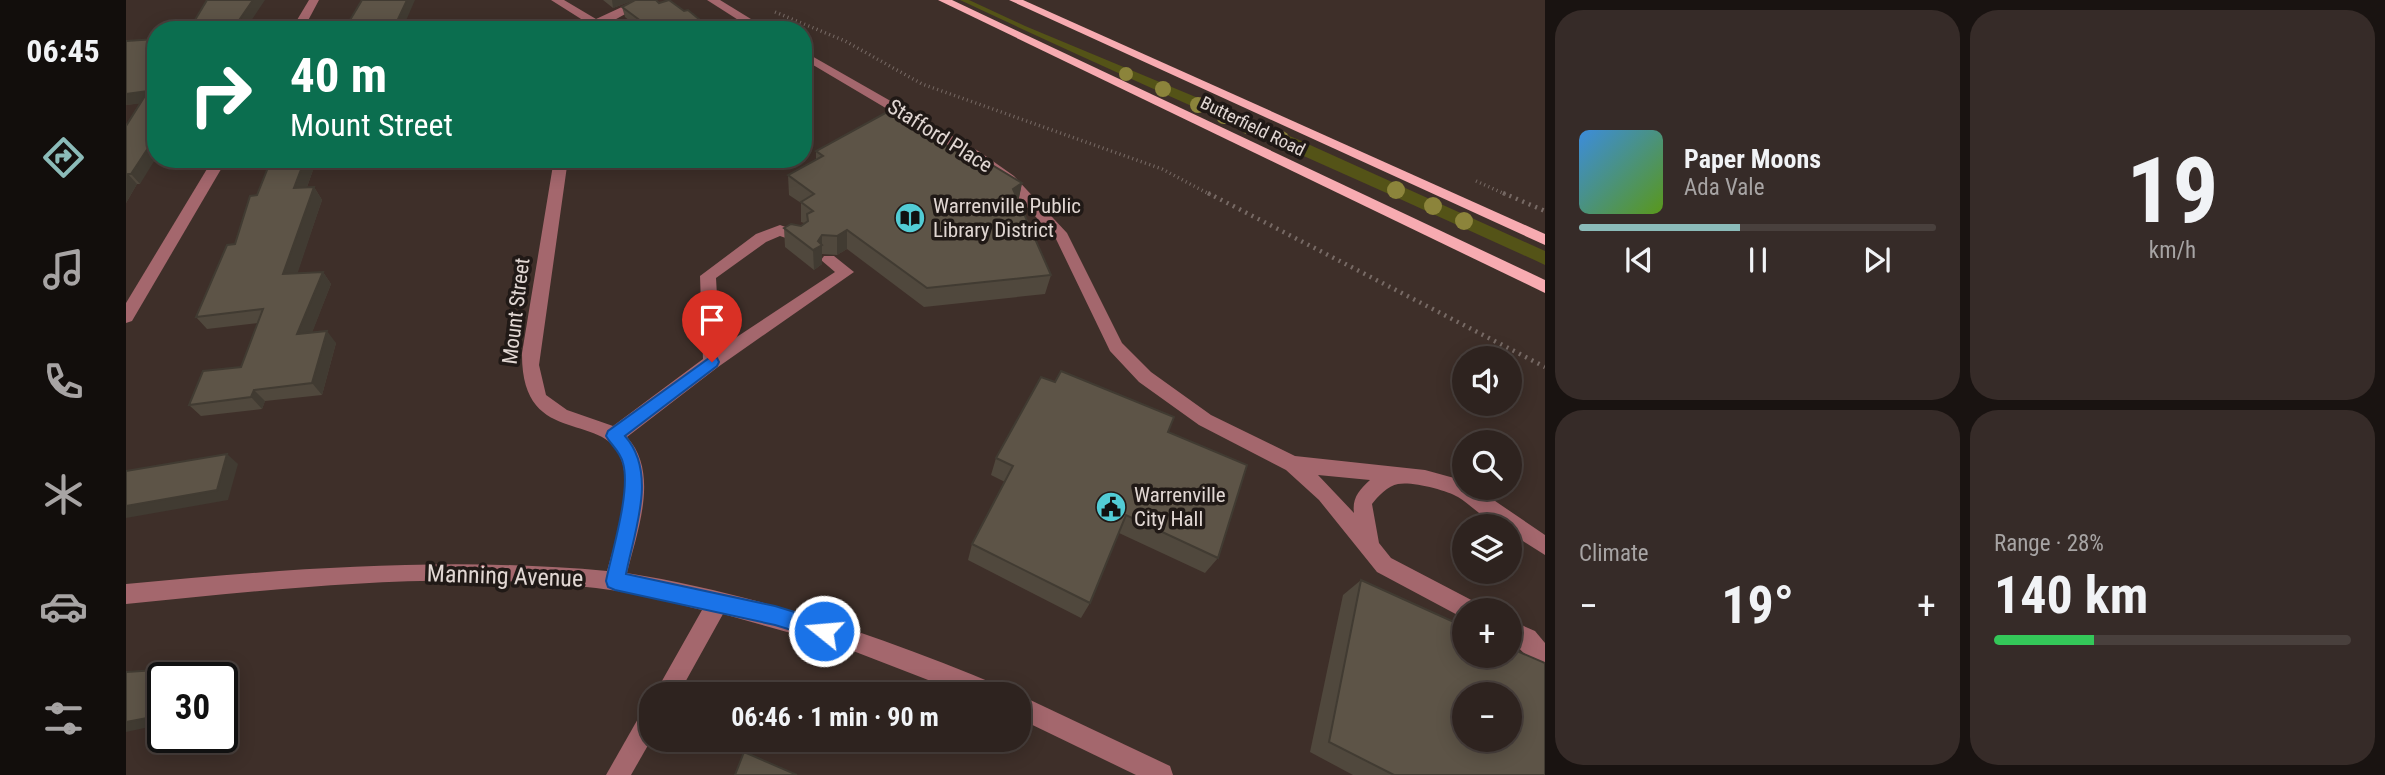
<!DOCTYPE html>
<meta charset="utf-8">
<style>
:root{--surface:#2e231f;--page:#362b28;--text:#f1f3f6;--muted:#a7a4a4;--line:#49403d;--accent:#8bbbb9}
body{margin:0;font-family:"Roboto Condensed",sans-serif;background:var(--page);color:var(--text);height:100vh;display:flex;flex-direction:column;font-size:26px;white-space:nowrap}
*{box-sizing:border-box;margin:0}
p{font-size:23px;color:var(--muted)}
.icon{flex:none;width:38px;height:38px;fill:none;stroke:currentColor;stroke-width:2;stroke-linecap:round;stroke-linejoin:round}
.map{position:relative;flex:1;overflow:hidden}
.drawer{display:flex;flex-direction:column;gap:10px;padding:10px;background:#191311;width:840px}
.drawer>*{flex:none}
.guide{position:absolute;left:21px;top:21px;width:665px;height:147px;border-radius:28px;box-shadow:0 4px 18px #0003,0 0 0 2px var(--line);background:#0b6e4f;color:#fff;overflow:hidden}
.fabs{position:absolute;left:1326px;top:346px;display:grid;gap:14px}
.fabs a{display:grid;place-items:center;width:70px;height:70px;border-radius:50%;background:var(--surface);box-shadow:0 4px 18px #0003,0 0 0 2px var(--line);font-size:35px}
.speed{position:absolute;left:21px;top:662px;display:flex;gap:14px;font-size:35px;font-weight:700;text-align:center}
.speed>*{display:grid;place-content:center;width:91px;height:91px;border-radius:50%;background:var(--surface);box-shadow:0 4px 18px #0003,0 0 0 2px var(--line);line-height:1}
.speed .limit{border:4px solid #111;border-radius:10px;background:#fff;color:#111}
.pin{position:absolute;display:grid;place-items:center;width:60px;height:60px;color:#fff;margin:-72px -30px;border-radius:50% 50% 50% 0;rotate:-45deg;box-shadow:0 0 7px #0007}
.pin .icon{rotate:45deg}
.me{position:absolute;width:77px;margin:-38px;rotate:287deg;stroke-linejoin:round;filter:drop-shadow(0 0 5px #0008)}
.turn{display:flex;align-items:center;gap:24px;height:147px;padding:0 28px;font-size:32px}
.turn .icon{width:91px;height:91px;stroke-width:2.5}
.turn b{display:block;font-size:49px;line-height:60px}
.big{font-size:52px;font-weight:700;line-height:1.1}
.drawer .tile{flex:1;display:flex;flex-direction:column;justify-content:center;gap:10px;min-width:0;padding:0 24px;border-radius:28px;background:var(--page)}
.drawer .dial{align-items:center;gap:0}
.dial b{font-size:91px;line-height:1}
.song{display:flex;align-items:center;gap:21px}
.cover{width:84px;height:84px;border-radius:10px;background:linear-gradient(135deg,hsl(210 70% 55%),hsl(90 70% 35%))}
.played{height:7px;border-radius:4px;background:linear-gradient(90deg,var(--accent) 45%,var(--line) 45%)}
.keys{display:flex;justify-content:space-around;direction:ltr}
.heat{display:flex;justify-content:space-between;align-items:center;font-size:38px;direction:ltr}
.charge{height:10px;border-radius:5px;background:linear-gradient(90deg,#34c759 28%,var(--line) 0)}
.drawer .tiles{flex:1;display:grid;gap:10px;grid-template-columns:repeat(2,1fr)}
.trip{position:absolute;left:513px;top:682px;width:392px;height:70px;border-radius:28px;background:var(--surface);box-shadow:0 4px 18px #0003,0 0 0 2px var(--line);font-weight:700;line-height:70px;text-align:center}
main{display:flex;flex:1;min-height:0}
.tab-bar{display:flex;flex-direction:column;width:126px;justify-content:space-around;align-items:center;background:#120e0c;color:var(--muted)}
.tab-bar .icon{width:49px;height:49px}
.tab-bar .selected{color:var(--accent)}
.tab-bar b{font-size:32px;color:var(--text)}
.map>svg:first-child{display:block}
.green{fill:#545317}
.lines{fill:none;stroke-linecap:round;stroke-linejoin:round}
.path-far1{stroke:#776a65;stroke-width:3.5;stroke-dasharray:1 3.5;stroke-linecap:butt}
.path{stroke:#776a65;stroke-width:4.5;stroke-dasharray:2 5;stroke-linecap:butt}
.minor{fill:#a4676d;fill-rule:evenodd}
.major{fill:#f7abb1;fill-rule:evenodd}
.tree{fill:#8c843b}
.wall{fill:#50483d}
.shaded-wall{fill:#413b32}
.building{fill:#5d5447;stroke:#413b32;stroke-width:2;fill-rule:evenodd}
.route{fill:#1a73e8;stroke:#114b97;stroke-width:2}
.labels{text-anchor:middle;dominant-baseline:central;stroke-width:7;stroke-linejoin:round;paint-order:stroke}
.far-street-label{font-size:18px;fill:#e1d7d3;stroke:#201916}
.street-label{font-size:21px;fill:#e1d7d3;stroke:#201916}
.poi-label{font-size:21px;fill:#e1d7d3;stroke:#201916;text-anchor:start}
.near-street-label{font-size:24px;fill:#e1d7d3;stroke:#201916}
</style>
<main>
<nav class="tab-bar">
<b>06:45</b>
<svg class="icon selected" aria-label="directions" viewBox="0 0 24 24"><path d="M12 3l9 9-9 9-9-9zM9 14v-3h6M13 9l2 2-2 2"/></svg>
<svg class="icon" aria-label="music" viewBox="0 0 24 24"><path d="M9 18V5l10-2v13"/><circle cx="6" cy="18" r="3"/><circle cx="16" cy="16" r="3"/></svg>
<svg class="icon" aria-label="phone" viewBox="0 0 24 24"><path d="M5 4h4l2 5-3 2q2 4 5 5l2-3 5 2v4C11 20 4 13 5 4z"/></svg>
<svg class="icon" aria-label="climate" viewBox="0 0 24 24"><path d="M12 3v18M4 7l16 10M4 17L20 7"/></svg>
<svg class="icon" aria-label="car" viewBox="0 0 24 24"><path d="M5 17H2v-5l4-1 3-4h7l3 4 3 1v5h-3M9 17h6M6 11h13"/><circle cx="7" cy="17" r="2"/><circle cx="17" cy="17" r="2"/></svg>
<svg class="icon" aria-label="filters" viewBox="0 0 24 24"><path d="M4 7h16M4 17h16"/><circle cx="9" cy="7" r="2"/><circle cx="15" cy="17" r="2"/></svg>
</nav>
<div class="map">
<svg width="1419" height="775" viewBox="0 0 1419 775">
<rect width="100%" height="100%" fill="#3e2f29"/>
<path class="green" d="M834 0H843L899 26 1173 140 1419 251V265C1224 175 1027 91 834 0Z"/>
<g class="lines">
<g class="path-far1">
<polyline points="649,12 719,41 796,84 1036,169 1085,195"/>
<polyline points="1350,181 1381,195"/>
</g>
<g class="path">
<polyline points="1082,193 1419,367"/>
<polyline points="1377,193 1419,211"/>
</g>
<g class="minor">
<polygon points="183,0 193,0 177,30 165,30"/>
<polygon points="425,0 438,0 470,19 511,0 525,0 470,30 456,30 463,24"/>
<polygon points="581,0 594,0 643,30 628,30"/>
<path d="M677 51 854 152 888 176 941 233 996 343 1025 372 1085 415 1169 456 1299 470 1339 481V488H1350L1419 535V555L1384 533V527C1365 527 1348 507 1332 497 1321 490 1285 481 1272 484 1262 486 1252 496 1246 504L1253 543 1265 558 1353 604 1356 611H1339V619L1251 572 1193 500 1160 470 1073 425 1013 382 984 351 930 239 878 182 844 158 677 59ZM1192 475 1244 480C1233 490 1226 498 1228 513Z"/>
<polygon points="87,159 101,159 6,321 0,323 0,303"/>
<path d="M428 159H442L413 365 420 395 441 410 487 426 577 359 574 276 630 234 654 225 679 234 681 238 674 243 654 236 640 242 590 278 594 348 709 272 695 260 698 256H708L728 272 592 367 501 437C534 473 511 532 501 573 630 594 756 636 876 687L879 695H841L722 649 597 614 552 695H528L576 610C551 604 525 596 499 592 335 567 164 588 0 604V584C161 569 320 556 481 571 490 538 504 500 497 465 484 406 395 453 396 353Z"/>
<path d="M1384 620 1409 631 1419 643V671C1404 665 1398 649 1384 642Z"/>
<polygon points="891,695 892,695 900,698 1044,766 1047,775 1010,775 892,718"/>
<polygon points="525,706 525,740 505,775 480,775 517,710"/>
</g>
<g class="major">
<polygon points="812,0 826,0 1419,280 1419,293"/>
<polygon points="883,0 897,0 1419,234 1419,245"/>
</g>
</g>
<g class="tree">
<circle cx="1000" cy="74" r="7"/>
<circle cx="1037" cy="89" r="8"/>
<circle cx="1072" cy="105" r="8"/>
<circle cx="1098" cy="116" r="8"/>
<circle cx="1122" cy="126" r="8"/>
<circle cx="1155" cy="139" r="8"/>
<circle cx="1270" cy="190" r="9"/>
<circle cx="1307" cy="206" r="9"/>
<circle cx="1338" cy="221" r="9"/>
</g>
<g class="wall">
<polygon points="477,0 508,0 487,8"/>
<polygon points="533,3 558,11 586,30 515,30 499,17 496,7"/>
<polygon points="30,39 14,184 11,184 0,203 0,126 15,103 0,105"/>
<polygon points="690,151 849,163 896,183 892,202 925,275 919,294 798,307 721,249 711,255 696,254 696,264 688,270 659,247 658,228 675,226 678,223 675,222 675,203 663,195 662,175 690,160"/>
<polygon points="187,170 181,187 188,187 196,200 171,273 197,272 205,284 186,332 210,343 196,395 139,401 136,409 75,416 63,405 115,367 132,323 81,329 70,317 109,244 131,195"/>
<polygon points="1042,432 1092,558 1079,573 993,533 964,603 955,618 842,560 846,544 879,482 865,475 870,458"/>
<polygon points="1235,580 1419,775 1227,775 1184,752 1217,595"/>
</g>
<g class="shaded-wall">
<polygon points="127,0 139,0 119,30 108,30"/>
<polygon points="281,0 289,0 276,30 267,30"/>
<polygon points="486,0 508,0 487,8"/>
<polygon points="22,91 30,102 0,105 0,94"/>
<polygon points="30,136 30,158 14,184 5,174"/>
<polygon points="179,159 181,159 187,170 176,201 168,188"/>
<polygon points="2,174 11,184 0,203 0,178"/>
<polygon points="896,183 892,203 887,189"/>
<polygon points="188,187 196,200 167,287 157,274"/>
<polygon points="721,230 721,249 711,255 711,236"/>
<polygon points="696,235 696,264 688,270 687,250"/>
<polygon points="197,272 205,284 181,346 171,334"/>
<polygon points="201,331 210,343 196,395 186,383"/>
<polygon points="128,390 139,401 136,409 125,397"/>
<polygon points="101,454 112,464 102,500 0,518 0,506"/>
<polygon points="62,664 75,672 74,677 58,677"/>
<polygon points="37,715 37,724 0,732 0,722"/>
</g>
<g class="building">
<polygon points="81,0 127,0 107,29 63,30"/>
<polygon points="236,0 281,0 267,30 218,30"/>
<polygon points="509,0 530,0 533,3 543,0 558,11 562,10 586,30 527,30 496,7"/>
<polygon points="30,39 30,136 5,174 2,174 0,178 0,126 22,91 0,94 0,41"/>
<polygon points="763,111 849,163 856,159 896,183 887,189 925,275 801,288 721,230 711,236 696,235 692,241 696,245 687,250 658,228 665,224 675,226 682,221 681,214 687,211 675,202 688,194 662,175 697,156 690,151"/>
<polygon points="157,159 179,159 168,188 188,187 157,274 197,272 171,334 201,331 186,383 128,390 125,397 63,405 77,371 115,367 137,309 70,317 101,245 109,244 124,196 131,195 145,160"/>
<polygon points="935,371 1048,417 1042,432 1121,465 1092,558 1000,515 964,603 846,544 887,466 870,458 915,377 929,382"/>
<polygon points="101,454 91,490 0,506 0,471"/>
<path d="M1235 580 1339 627V656H1384V648L1419 663V775H1268L1203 742ZM1339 695H1384V740H1339Z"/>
<polygon points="62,664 58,677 37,677 37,715 0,722 0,672 31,670"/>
<polygon points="618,752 671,775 609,775"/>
</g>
<path class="route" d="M586 356 591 358 593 362 591 366 499 436C532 473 508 532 500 574L649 606 698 621 705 624 707 631 705 637 698 640 649 625 489 590 482 587 480 581C486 551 505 491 497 463 494 451 485 445 480 436L482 431Z"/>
<defs>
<g id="library-disc" transform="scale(1.575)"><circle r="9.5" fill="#52ccd5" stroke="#201916"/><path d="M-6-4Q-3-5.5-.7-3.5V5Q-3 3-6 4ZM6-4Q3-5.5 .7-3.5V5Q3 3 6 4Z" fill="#111"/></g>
<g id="civic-disc" transform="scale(1.575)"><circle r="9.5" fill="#52ccd5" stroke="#201916"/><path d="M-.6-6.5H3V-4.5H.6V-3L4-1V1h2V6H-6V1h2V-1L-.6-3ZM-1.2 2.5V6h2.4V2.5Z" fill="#111"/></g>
</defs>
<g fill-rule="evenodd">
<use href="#library-disc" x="784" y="218"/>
<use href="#civic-disc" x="985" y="507"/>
</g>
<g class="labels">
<g class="far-street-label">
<text transform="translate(1127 126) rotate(26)">Butterfield Road</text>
</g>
<g class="street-label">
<text transform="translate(814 136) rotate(32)">Stafford Place</text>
<text transform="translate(390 311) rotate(-83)">Mount Street</text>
</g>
<g class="poi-label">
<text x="807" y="206">Warrenville Public<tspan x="807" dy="24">Library District</tspan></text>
<text x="1008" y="495">Warrenville<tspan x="1008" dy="24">City Hall</tspan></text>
</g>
<g class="near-street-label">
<text transform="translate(379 576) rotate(2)">Manning Avenue</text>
</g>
</g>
</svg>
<div class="fabs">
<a><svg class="icon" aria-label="sound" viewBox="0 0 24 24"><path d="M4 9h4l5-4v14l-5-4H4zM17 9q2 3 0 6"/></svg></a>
<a><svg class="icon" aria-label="search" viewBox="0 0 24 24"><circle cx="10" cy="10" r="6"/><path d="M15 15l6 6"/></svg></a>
<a><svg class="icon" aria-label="layers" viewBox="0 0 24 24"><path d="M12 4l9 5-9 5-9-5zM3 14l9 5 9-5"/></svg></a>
<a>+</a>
<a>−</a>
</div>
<div class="speed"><div class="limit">30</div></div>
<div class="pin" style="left:586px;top:362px;background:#d93025"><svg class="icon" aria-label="arrive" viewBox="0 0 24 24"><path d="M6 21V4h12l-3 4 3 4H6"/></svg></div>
<svg class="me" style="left:698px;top:631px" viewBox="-20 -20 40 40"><circle r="17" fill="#1a73e8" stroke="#fff" stroke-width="3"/><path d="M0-11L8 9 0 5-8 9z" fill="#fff"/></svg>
<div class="trip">06:46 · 1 min · 90 m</div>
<div class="guide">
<div class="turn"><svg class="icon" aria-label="right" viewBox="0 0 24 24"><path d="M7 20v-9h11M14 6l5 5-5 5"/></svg><div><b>40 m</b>Mount Street</div></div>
</div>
</div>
<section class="drawer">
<div class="tiles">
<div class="tile">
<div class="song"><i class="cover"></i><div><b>Paper Moons</b><p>Ada Vale</p></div></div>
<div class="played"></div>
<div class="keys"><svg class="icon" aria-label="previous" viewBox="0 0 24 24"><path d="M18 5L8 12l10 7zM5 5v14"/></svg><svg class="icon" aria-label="pause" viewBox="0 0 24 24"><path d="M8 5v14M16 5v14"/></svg><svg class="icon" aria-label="next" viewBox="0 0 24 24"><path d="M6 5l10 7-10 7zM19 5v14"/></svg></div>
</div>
<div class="tile dial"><b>19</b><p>km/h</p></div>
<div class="tile"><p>Climate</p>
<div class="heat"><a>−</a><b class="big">19°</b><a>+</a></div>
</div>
<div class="tile"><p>Range · 28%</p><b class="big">140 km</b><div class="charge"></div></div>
</div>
</section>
</main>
